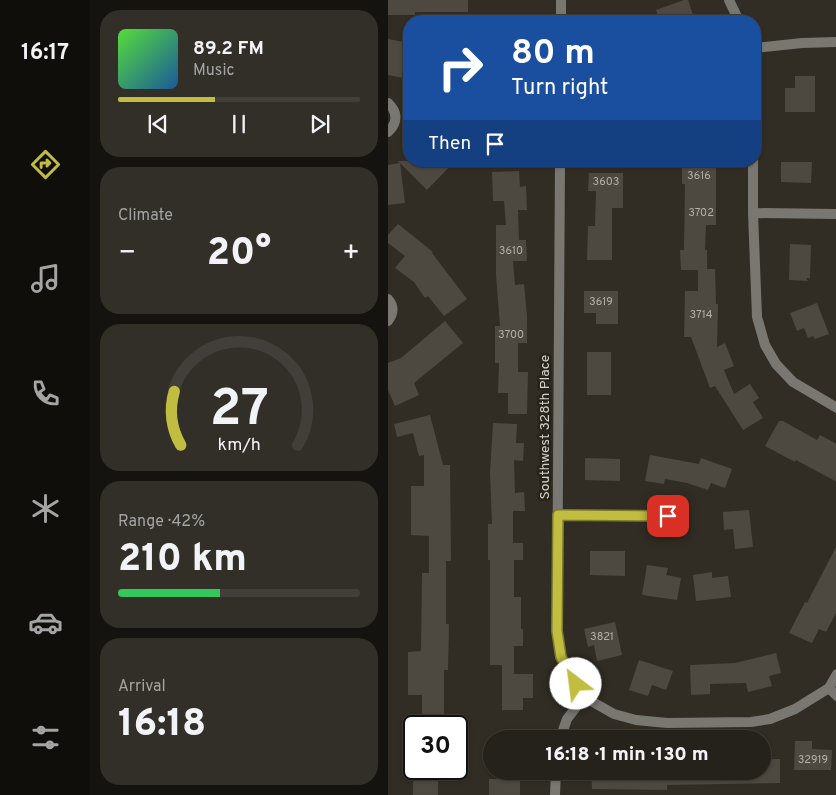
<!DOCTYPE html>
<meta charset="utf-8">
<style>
:root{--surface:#25221b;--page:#312f28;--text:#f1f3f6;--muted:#a3a4a3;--line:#423f3a;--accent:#c1bd40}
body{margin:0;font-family:Overpass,sans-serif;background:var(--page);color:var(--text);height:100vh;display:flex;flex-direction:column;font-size:19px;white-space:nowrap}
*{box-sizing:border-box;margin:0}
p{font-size:16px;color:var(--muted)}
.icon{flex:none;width:28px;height:28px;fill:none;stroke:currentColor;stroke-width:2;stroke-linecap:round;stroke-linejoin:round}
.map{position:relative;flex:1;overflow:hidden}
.side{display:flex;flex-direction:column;gap:10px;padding:10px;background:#14130f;width:298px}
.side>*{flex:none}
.guide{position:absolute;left:15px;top:15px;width:358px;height:152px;border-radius:20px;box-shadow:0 1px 4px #0004,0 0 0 1px var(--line);background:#1a4fa0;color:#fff;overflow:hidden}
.speed{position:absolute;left:15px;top:715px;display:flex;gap:10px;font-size:25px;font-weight:700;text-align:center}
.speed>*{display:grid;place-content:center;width:65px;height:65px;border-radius:50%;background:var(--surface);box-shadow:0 1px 4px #0004,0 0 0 1px var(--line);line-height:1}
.speed .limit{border:2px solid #111;border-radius:8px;background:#fff;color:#111}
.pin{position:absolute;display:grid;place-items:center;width:42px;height:42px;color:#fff;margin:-21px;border-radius:10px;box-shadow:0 2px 8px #0006}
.me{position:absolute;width:55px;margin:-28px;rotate:330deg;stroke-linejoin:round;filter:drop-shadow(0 0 4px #0008)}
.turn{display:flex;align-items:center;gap:18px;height:105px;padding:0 25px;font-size:22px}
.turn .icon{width:65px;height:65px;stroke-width:2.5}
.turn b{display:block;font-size:35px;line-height:42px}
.then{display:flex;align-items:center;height:48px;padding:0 25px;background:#0003;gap:10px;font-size:19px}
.big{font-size:38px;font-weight:800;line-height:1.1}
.side .widget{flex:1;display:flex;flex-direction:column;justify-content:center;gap:8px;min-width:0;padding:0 18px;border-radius:20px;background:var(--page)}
.side .dial{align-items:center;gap:0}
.dial svg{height:130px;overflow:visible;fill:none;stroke:var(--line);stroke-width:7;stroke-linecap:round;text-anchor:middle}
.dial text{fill:var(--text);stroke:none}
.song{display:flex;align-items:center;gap:15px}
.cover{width:60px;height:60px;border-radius:8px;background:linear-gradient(135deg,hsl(110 70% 55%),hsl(210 70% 35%))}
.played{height:5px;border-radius:2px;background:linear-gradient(90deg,var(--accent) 40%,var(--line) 40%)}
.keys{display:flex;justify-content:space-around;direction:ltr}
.heat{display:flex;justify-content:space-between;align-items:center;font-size:28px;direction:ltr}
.charge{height:8px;border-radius:4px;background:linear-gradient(90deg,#34c759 42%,var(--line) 0)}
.trip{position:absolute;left:95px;top:730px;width:288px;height:50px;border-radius:25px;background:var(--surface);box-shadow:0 1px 4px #0004,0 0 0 1px var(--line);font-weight:800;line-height:50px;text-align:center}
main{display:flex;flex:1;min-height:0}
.tab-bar{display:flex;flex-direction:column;width:90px;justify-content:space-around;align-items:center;background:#0f0e0b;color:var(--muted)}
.tab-bar .icon{width:35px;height:35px}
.tab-bar .active{color:var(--accent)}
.tab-bar b{font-size:22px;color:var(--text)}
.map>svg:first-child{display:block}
.building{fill:#4d4940}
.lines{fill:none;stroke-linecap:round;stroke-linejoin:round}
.minor{stroke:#787772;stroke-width:10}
.route-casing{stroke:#7d7b2a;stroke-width:12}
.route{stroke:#c1bd40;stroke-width:9}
.labels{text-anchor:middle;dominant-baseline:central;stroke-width:5;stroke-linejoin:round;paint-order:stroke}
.number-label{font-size:11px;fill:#b2b0a9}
.street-label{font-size:14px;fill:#d4d2cc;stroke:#27231b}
</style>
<main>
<nav class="tab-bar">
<b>16:17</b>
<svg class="icon active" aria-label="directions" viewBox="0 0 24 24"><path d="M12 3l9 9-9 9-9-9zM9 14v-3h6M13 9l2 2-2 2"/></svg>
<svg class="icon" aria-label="music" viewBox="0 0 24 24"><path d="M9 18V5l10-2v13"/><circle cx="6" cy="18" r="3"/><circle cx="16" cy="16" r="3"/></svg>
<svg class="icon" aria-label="phone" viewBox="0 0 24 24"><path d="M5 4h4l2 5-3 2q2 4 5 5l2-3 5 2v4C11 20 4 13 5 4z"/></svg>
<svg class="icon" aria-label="climate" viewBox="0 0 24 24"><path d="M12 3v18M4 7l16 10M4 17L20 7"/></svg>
<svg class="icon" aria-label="car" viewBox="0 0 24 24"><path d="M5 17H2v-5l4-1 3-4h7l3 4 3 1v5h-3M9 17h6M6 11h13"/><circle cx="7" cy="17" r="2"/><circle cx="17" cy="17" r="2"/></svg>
<svg class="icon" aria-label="filters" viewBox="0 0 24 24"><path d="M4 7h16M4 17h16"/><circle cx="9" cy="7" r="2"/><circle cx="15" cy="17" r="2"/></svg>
</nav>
<section class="side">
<div class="widget">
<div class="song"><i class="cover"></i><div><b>89.2 FM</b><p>Music</p></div></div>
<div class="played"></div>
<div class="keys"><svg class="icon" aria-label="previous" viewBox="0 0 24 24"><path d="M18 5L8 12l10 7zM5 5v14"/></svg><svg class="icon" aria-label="pause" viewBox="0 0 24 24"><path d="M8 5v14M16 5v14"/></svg><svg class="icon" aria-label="next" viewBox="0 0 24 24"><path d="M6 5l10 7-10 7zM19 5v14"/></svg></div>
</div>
<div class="widget"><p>Climate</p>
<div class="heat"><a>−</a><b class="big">20°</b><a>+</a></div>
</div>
<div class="widget dial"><svg viewBox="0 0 100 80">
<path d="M14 69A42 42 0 1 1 86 69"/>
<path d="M14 69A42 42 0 0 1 10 36" stroke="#c1bd40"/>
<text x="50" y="56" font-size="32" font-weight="700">27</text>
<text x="50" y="72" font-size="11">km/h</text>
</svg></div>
<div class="widget"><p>Range · 42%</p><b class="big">210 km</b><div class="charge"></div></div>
<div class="widget"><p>Arrival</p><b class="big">16:18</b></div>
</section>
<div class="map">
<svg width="449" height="795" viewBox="0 0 449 795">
<rect width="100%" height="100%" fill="#312d24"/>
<g class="building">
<polygon points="0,0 80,0 80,12 27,12 27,15 0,15"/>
<polygon points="296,0 300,0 307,21 272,21 268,10"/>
<polygon points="0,39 21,43 21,79 0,75"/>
<polygon points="407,76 427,76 427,112 397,112 397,88 407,88"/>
<polygon points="10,161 67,161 39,190"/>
<polygon points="294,161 320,161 320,168 328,168 328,225 318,225 317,250 319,250 319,269 327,269 328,304 330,304 329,347 337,343 346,366 336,370 346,394 362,384 371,398 365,402 375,418 355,430 327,386 322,388 303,337 296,337 297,291 310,291 310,270 293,270 292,250 296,250 297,184 294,184"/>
<polygon points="393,162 424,162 423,183 393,182"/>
<polygon points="12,163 17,203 0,205 0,165"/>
<polygon points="131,171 132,187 138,186 139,210 130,210 131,240 138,240 139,261 125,261 127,285 136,284 139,316 139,343 130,343 130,372 140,372 139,414 120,414 120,393 110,393 111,363 107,363 107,326 112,326 108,274 108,225 118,225 116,201 105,201 104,172"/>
<polygon points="201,173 235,173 235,208 224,208 224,260 199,260 200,226 207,226 208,191 200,191"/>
<polygon points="10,224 45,252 44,253 79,299 56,316 40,296 37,298 26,282 7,268 17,256 0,243 0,235"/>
<polygon points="402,244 423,245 422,278 418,278 420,281 401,280"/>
<polygon points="196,291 230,291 230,324 208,324 208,313 196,313"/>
<polygon points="429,303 441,334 427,339 425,336 420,338 416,328 409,331 402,313"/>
<polygon points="57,321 75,343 26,383 31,395 7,406 0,390 0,363 13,358"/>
<rect x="199" y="352" width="24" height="43"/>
<polygon points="42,415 55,465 62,465 63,561 58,561 58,624 61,624 60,670 56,670 56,722 34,722 34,695 20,695 20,652 33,651 34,573 41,573 41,536 23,535 23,486 36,486 36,455 31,456 25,433 9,437 6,424"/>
<polygon points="391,421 395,421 429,440 432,435 449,444 449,482 408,460 407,462 377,446"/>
<polygon points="105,423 129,424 128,443 136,443 135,461 126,460 127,493 136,492 137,511 125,511 125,543 135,543 135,560 126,560 126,597 133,597 133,629 135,629 135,646 126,646 126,674 145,674 145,698 135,698 135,710 114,710 114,665 102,665 102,560 100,560 100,524 104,524 102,473"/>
<polygon points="262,455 311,464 313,458 344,469 337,488 323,483 320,490 299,483 277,479 276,484 257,481"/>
<polygon points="197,458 232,459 232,481 197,480"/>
<polygon points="361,510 365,547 347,549 345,529 336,530 335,512"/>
<polygon points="449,545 449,611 438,632 431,629 424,643 401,633 417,602 419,603"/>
<polygon points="202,551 237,551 237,576 202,575"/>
<polygon points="259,565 280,568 278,575 293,578 289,600 254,595"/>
<polygon points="324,572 324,578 340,576 343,597 308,601 305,575"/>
<polygon points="227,622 234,655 209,661 206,645 200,647 196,629"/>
<polygon points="388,653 393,673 381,676 384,686 360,692 358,683 322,684 322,694 303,695 302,665 347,663"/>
<polygon points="251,660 285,671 278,690 264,685 260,696 241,690"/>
<polygon points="407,741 424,741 424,749 444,750 443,770 406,770"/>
<polygon points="374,759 392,759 392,783 279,785 279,790 204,789 203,771 374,771"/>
<rect x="25" y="769" width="25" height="26"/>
<rect x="101" y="779" width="31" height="16"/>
</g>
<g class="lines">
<g class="minor">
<polyline points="341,0 351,21"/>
<polyline points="173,21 173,0"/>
<polyline points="366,48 414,43 449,42"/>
<path d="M0 103C10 112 10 123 0 132"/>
<polyline points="172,161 169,631 173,657 196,697 179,719 172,739"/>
<polyline points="365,161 365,213 369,317 377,345 388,364 405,382 449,408"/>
<polyline points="365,213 449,214"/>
<path d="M0 299C6 306 6 313 0 321"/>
<polyline points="170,515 280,516 294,525"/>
<polyline points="441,688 449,674"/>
<polyline points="196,697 226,714 248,720 279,723 363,722 382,719 407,709 441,688 449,696"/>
<polyline points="167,795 168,771"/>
</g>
</g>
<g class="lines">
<g class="route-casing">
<polyline id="route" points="188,684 173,657 169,631 170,515 280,516"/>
</g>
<use href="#route" class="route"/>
</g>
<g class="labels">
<g class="number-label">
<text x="311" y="176">3616</text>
<text x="218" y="182">3603</text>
<text x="313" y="213">3702</text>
<text x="123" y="251">3610</text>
<text x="213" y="302">3619</text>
<text x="313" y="315">3714</text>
<text x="123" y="335">3700</text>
<text x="214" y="637">3821</text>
<text x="425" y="760">32919</text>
</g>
<g class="street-label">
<text transform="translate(157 427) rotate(-90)">Southwest 328th Place</text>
</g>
</g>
</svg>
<div class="speed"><div class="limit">30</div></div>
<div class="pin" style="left:280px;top:516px;background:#d93025"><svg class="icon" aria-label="arrive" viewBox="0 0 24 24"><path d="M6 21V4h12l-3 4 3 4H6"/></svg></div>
<svg class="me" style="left:188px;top:684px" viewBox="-20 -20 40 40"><circle r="19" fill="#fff"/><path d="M0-13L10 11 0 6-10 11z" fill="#c1bd40"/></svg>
<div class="trip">16:18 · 1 min · 130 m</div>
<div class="guide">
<div class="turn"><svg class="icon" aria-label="right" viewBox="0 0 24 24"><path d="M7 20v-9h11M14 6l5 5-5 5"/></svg><div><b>80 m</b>Turn right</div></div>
<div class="then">Then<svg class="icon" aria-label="arrive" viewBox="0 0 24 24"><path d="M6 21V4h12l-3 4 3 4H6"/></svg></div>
</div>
</div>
</main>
